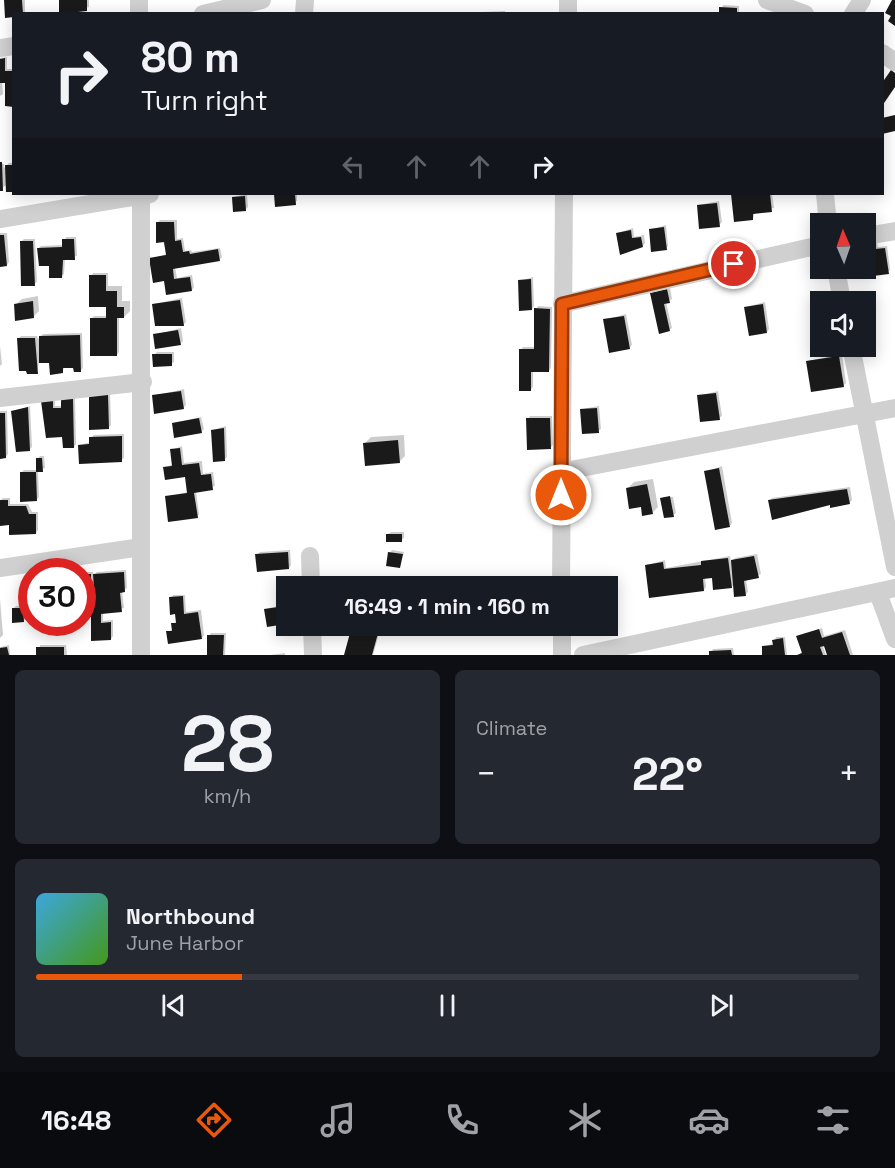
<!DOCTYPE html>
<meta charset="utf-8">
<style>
:root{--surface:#171b24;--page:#242831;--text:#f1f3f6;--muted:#9ea1a6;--line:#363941;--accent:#ea580c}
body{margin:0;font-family:"Space Grotesk",sans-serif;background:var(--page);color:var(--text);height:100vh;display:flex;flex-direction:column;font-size:22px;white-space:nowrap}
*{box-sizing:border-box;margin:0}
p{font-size:20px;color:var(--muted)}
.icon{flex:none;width:33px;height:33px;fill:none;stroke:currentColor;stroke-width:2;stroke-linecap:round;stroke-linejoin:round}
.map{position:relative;height:655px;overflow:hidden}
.sheet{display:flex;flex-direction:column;gap:15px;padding:15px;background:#0d0f14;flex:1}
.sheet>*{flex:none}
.top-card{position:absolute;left:12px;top:12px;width:872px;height:183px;border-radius:0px;box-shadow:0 3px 15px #0003;background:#171b24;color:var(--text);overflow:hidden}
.needle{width:39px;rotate:358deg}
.controls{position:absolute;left:810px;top:213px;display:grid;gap:12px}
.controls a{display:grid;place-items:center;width:66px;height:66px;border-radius:0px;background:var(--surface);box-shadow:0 3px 15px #0003;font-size:30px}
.speed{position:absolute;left:18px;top:558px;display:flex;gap:12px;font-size:30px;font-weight:700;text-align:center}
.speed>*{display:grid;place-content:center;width:78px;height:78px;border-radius:50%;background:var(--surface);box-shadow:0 3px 15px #0003;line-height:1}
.speed .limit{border:9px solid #d22;background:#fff;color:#111}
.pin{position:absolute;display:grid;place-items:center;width:51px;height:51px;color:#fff;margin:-26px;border:3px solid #fff;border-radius:50%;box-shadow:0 2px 6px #0007}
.me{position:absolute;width:66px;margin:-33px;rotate:0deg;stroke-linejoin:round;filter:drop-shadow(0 0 4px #0008)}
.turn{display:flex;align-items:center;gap:21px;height:126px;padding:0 30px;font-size:27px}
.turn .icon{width:78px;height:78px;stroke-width:2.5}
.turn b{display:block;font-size:42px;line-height:51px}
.lanes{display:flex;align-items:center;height:57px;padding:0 30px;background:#0003;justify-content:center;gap:30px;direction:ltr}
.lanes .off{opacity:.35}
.big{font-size:45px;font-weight:700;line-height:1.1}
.sheet .card{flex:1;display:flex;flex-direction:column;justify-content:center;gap:9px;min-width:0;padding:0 21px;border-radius:9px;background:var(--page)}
.sheet .dial{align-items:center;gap:0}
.dial b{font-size:78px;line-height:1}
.song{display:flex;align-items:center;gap:18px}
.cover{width:72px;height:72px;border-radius:9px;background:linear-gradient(135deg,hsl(200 70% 55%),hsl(100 70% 35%))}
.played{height:6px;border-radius:3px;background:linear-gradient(90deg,var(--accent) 25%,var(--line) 25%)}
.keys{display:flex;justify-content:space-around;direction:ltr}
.heat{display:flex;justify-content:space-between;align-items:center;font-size:33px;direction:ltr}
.sheet .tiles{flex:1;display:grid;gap:15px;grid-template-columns:1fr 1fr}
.card:last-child{grid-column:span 2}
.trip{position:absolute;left:276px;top:576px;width:342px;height:60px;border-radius:0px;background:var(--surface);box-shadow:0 3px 15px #0003;font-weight:700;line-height:60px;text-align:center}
.tab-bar{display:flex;height:96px;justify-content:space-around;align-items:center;background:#090b0e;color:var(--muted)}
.tab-bar .icon{width:42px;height:42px}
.tab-bar .active{color:var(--accent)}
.tab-bar b{font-size:27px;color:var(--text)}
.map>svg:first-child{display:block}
.shadow{fill:#0003;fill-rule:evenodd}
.building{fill:#1a1a1a}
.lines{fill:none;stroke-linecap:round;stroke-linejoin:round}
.street{stroke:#d0d0d0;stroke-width:18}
.route-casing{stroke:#983908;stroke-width:15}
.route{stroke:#ea580c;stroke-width:10}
</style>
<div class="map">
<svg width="895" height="655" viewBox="0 0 895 655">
<rect width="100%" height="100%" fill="#fff"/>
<g class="shadow">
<polygon points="6,0 25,0 25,13 14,14"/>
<polygon points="60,0 89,0 89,7 76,10 76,14 61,14"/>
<polygon points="723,5 739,6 739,14 720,14"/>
<polygon points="505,11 505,14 482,14 483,12"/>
<polygon points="7,57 7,69 14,69 14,105 7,82 2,82 3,94 0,96 0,58"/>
<polygon points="9,163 14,163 14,190 8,184 0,189 0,164 4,164 4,168"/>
<polygon points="247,194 248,207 245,210 233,197"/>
<polygon points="275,194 297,194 297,201 276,205"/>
<polygon points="732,194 772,194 774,208 755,212 753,219 735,220"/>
<polygon points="719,201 722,222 719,225 698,205"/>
<polygon points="160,220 177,220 177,239 183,238 185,251 191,250 192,252 220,248 222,257 219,260 175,267 177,278 192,275 194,287 192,290 165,280 150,259 167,254 157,223"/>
<polygon points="666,225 668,246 666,249 650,230"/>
<polygon points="633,228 634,237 644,235 645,243 643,246 618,233"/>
<polygon points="0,233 7,233 9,262 7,265 0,265"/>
<polygon points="66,237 76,237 77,256 65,259 64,274 62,276 39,248 41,246 64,245"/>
<polygon points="24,239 35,239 37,282 34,284 21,242"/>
<polygon points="877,242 878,247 887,246 890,270 888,272 866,268 866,243"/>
<polygon points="93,273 108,273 108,286 122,286 122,301 130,301 130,311 124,317 119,317 119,352 117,355 91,319 94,316 108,316 108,305 91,276"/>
<polygon points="533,277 534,306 532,309 519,281"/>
<polygon points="670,288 672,299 666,302 672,328 669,330 652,294"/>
<polygon points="38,296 39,311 33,317 15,305 22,299"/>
<polygon points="182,298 186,322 183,325 154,304"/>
<polygon points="765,302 769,329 767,332 746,307"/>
<polygon points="538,306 552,307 551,368 549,371 533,371 533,387 530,390 521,350 523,347 536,347 536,309"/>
<polygon points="626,314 632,345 629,348 605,320"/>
<polygon points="181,328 183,341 180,344 155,335"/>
<polygon points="82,333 83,368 80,371 75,366 65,366 62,372 51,361 39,362 37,372 18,339 21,336 37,336 38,339 43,334"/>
<polygon points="0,346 2,364 0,366"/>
<polygon points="157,352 174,352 174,362 171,364 154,355"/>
<polygon points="842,354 846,383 843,386 808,361"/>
<polygon points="184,389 186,405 183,408 153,396"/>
<polygon points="718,391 722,416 719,418 698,396"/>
<polygon points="93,393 110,393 111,425 108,428"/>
<polygon points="55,397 55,406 63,406 75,397 76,444 74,447 42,401"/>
<polygon points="30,406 32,447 29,450 14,436 13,412"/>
<polygon points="599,406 601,429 598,431 582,409"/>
<polygon points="0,411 7,411 8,454 6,457 0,457"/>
<polygon points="530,416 552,416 553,445 550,448 528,419"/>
<polygon points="201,417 204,429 201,432 173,423"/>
<polygon points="226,426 227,457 224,460 213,430"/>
<polygon points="124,434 124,458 121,460 79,445 91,442 93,435"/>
<polygon points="404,435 405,456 399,462 365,443 371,437"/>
<polygon points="182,446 184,463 202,461 203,474 213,472 215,486 196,491 199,514 197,517 167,497 188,492 186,476 165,467 174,464 172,450"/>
<polygon points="40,456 44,456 45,468 38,470 39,497 36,500 21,473 24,470 38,470 37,459"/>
<polygon points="722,466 732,523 730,526 706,472"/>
<polygon points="653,479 658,507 652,513 628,488 634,482"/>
<polygon points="850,487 852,500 849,503 770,500 772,498"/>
<polygon points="663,497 673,497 676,513 673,515"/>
<polygon points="3,498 10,498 10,504 28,504 32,512 38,512 38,530 36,533 10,524 0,524 0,501"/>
<polygon points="391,532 404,532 404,538 401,540 388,534"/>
<polygon points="290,550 291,565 289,568 257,555 260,552"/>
<polygon points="392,550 404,552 400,566 390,553"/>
<polygon points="757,554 761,574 746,579 748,592 745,595 735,584 731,587 713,576 705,577 706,587 704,590 647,565 665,560 666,568 730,556 731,562 735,558"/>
<path d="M126 570 127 588 122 591 124 608 103 612V621L113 620V636L111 639 92 615H82V572H93V576L97 572ZM93 586H95L96 600H93Z"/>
<polygon points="604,578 604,586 582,586 585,579"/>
<polygon points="414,581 423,582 423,586 411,586"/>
<polygon points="173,595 185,595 186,612 201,610 204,635 202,638 168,632 173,629 172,624 178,621 171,598"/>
<polygon points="0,599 3,635 0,638"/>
<polygon points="286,604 286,623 268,625 266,609"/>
<polygon points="16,606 25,606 26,618 23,621 13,609"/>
<polygon points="341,626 381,626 373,655 345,655 351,632 341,629"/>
<polygon points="822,628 824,636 845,630 853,655 829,655 826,646 823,647 826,655 799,655 802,652 798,637"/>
<polygon points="211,633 226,633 225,655 208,655 209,636"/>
<polygon points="776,637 785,637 787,655 764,655 763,647 774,643"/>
<polygon points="9,645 10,655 0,655 0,647"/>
<polygon points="40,645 66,645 67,655 38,655"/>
<polygon points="733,648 734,655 710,655 713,649"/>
<polygon points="285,653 285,655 270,655"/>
</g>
<g class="building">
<polygon points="4,0 22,0 23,14 14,14 14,17 5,18"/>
<polygon points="59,0 87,0 87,11 59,14"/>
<polygon points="892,0 895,0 895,26 888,21 891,16 885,13"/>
<polygon points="719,7 737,8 737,14 719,14"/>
<polygon points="5,58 5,71 14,71 14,107 5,106 5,83 0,83 0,59"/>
<polygon points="891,70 895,73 895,87 882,106 882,83"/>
<polygon points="895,115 895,131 882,134 882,118"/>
<polygon points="0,162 2,162 3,191 0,191"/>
<polygon points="5,165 14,165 14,192 6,192"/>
<polygon points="274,194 295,194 296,205 275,207"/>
<polygon points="731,194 770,194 772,212 753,214 753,220 734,222"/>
<polygon points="245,196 246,211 233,212 232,197"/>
<polygon points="717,203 720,227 699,229 697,205"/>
<polygon points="156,222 174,222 175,241 181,240 183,252 189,251 190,254 218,249 220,261 173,269 174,279 190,277 192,291 166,295 164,281 153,283 149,258 166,255 164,242 156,243"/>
<polygon points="664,227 667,250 651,252 649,229"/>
<polygon points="631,230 632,238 641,237 643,247 620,255 616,233"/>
<polygon points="0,235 4,235 7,266 0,267"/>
<polygon points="62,239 74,239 75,260 63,260 62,278 49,278 49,266 39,266 37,248 62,247"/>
<polygon points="20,241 33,241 35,286 21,286"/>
<polygon points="875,244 875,249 885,248 889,274 857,278 856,268 866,268 866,245"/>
<polygon points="89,275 106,275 106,291 117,291 117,307 124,307 124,318 117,318 117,356 90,356 90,318 106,318 106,307 89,307"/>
<polygon points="531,279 532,310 519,311 518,280"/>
<polygon points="667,289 670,303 664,304 670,331 659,334 650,293"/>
<polygon points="180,300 184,326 155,326 152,304"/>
<polygon points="33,301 34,318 15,321 14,304"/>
<polygon points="763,304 767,333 749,336 744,307"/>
<polygon points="534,308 550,309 549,372 531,372 531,391 519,391 519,349 534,349"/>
<polygon points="624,316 630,349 609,353 603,319"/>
<polygon points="178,330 181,345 155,349 153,334"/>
<polygon points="80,335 81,372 74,372 73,368 63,368 63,373 50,375 49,363 39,363 39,336"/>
<polygon points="17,338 35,338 38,374 27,374 26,371 19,371"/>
<polygon points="152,354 172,354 172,366 153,367"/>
<polygon points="839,356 844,387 811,392 806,361"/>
<polygon points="181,391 184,409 154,414 152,395"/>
<polygon points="716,393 720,420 700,422 697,395"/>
<polygon points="89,395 108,395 109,429 89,430"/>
<polygon points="53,399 53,408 61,408 61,399 73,399 74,448 63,448 62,437 46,438 41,401"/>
<polygon points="28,407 30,451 16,452 11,411"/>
<polygon points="597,408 599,433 582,434 580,409"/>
<polygon points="0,413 5,413 6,458 0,459"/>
<polygon points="199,418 202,433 174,438 172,423"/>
<polygon points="526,418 550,418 551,449 527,450"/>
<polygon points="224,428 225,461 213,462 211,430"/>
<polygon points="122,436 122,462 79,464 78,445 89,444 89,437"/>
<polygon points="398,440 400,463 365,466 363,443"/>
<polygon points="180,448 182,465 199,463 201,475 211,474 213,490 194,493 198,518 168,522 165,496 187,493 185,477 165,480 163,467 172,466 170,449"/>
<polygon points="36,458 42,458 43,472 36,472 37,501 20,502 20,472 36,472"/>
<polygon points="719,468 730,527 715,530 704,471"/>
<polygon points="647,484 653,514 642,516 641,507 629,509 626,488"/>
<polygon points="847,489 850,504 830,508 830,505 772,520 768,500"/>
<polygon points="670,496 674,517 664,518 660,498"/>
<polygon points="0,500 8,500 8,506 26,506 29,514 36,514 36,534 9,535 9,525 0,526"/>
<rect x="386" y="534" width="16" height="8"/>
<polygon points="288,552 289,569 257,572 255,554"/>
<polygon points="388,552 403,554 400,568 386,566"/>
<polygon points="754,556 759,578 744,581 746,596 734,597 731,560"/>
<polygon points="728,558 732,588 713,590 712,578 703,579 704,591 649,598 645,565 663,562 664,569 701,565 701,561"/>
<polygon points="124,572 125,592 120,593 122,612 101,614 101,623 111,622 111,640 91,641 91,617 82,617 82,574 91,574 91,602 95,602 93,574"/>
<polygon points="602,580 602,586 581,586 581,581"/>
<polygon points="183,596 184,614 198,612 202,639 168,644 166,631 172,631 171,623 176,623 175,614 170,615 169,597"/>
<polygon points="286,606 286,624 267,627 264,609"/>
<polygon points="12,608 23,608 24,622 12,623"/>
<polygon points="340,626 380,626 372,655 344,655 350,633 339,630"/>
<polygon points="819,629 822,638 842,632 850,655 827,655 824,646 820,647 823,655 797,655 802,653 796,636"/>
<polygon points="207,635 224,635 223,655 207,655"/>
<polygon points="783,638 785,655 762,655 762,646 773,645 772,640"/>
<polygon points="7,647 9,655 0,655 0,648"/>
<rect x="36" y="647" width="28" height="8"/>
<polygon points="731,650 732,655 709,655 709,651"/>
</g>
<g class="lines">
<g class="street">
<polyline points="139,0 139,14"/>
<polyline points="767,0 805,14"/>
<polyline points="203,14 262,0"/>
<polyline points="304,14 305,0"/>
<polyline points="568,14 568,0"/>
<polyline points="853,14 862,0"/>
<polyline points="0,48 14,46"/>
<polyline points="882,53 895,62"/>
<polyline points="141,194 141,655"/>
<polyline points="825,194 828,224"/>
<polyline points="0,219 150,194"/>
<polyline points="866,236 895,231"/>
<polyline points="836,268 842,302"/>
<polyline points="562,304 820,245"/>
<polyline points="851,346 895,567"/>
<polyline points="0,398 143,382"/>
<polyline points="560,472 895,408"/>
<polyline points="310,556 311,586"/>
<polyline points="0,568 141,547"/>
<polyline points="561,586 564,194"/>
<polyline points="878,593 895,639"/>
<polyline points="312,626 313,655"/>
<polyline points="562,626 562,655"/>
<polyline points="583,655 895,588"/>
</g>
</g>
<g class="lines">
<g class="route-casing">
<polyline id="route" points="561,495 562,304 734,264"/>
</g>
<use href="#route" class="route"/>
</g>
</svg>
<div class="controls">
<a><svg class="needle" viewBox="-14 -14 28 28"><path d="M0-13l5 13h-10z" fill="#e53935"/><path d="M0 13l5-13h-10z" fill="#9ea1a6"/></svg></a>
<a><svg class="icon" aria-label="sound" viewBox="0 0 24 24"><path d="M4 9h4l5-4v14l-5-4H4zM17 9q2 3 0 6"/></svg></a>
</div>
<div class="speed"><div class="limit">30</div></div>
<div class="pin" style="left:734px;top:264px;background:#d93025"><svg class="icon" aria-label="arrive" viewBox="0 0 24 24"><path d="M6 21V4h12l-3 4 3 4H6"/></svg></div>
<svg class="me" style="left:561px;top:495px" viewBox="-20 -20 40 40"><circle r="17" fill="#ea580c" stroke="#fff" stroke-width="3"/><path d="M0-11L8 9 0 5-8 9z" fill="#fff"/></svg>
<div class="trip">16:49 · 1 min · 160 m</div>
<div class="top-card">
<div class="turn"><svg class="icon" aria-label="right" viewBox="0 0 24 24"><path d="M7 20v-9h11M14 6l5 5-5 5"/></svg><div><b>80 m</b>Turn right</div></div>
<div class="lanes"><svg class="icon off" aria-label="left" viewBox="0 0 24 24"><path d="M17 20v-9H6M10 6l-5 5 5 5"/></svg><svg class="icon off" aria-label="ahead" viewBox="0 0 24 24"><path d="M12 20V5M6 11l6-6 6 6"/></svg><svg class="icon off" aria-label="ahead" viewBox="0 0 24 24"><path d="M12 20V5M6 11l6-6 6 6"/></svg><svg class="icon" aria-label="right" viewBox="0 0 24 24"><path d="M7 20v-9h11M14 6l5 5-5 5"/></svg></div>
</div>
</div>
<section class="sheet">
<div class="tiles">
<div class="card dial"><b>28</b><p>km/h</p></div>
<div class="card"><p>Climate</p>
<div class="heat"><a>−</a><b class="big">22°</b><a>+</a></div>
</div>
<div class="card">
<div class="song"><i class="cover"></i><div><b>Northbound</b><p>June Harbor</p></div></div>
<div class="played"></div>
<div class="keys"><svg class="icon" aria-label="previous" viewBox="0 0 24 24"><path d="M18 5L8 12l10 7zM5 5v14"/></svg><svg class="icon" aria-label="pause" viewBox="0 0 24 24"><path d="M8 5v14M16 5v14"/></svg><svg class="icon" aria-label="next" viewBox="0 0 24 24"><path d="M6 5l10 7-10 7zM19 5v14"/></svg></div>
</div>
</div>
</section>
<nav class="tab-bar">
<b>16:48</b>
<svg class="icon active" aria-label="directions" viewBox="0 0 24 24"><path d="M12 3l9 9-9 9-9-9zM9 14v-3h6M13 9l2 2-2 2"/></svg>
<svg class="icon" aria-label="music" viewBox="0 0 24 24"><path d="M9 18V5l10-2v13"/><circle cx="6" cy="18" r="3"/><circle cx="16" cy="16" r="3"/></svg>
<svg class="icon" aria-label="phone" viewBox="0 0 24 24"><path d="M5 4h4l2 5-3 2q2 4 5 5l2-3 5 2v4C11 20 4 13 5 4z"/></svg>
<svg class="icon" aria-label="climate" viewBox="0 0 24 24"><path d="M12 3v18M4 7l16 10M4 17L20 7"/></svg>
<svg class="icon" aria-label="car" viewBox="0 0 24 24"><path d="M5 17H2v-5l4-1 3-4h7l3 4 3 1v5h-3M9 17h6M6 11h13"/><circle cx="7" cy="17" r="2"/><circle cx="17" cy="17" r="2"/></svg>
<svg class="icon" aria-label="filters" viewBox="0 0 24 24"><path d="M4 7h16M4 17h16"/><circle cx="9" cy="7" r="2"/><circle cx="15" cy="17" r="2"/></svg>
</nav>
